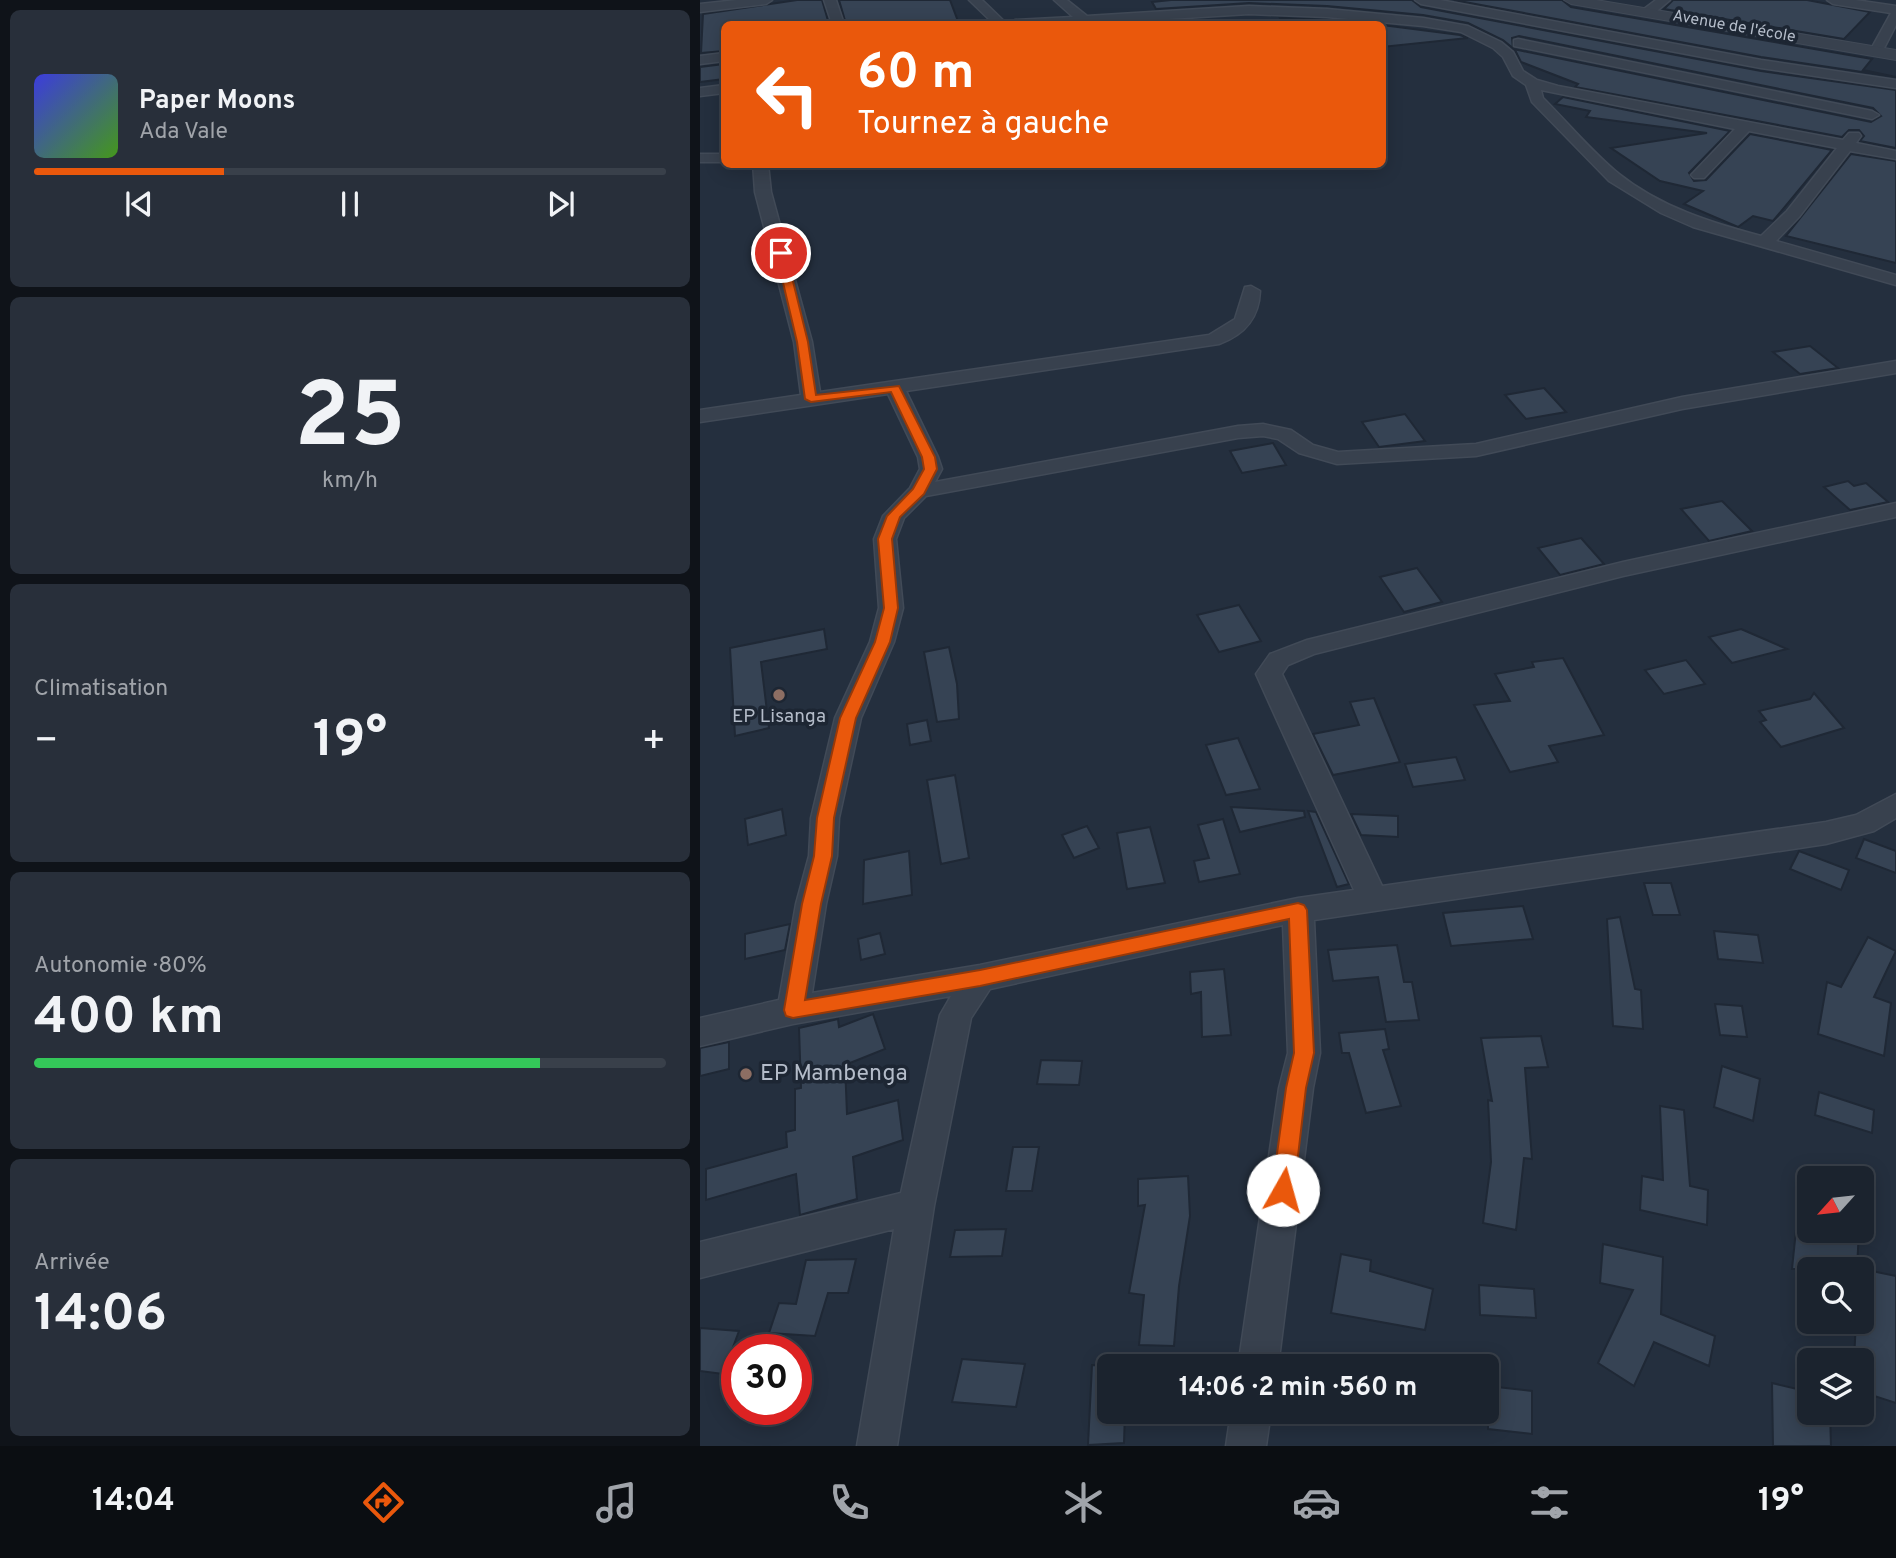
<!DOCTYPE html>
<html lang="fr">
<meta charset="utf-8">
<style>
:root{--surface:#1b232e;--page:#282f3a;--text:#f1f3f6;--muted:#a0a4aa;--line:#39404a;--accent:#ea580c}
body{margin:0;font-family:Overpass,sans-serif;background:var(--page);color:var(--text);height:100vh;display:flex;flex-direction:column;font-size:26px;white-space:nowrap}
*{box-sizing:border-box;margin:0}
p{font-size:23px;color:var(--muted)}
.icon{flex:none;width:38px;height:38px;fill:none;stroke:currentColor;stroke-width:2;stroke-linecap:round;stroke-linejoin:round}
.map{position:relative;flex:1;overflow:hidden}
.panel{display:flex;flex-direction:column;gap:10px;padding:10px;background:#0f1319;width:700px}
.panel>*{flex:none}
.guide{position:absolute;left:21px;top:21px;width:665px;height:147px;border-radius:10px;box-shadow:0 4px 18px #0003,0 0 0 2px var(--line);background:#ea580c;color:#fff;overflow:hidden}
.needle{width:46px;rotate:243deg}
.fabs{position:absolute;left:1097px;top:1166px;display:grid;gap:14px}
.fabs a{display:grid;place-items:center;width:77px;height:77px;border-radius:10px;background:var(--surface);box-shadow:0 4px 18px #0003,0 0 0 2px var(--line);font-size:35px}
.speed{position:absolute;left:21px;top:1334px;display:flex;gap:14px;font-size:35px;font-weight:700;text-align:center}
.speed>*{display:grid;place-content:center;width:91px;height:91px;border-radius:50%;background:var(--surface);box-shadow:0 4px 18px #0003,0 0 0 2px var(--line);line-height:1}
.speed .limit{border:10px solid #d22;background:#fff;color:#111}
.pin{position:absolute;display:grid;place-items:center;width:60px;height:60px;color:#fff;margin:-30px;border:4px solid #fff;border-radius:50%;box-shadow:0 2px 7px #0007}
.me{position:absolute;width:77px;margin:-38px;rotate:7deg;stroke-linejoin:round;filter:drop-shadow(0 0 5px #0008)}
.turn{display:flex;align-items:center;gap:24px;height:147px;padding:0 21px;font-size:32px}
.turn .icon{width:91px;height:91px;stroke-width:2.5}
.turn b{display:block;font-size:49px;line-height:60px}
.big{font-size:52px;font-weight:700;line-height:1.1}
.panel .widget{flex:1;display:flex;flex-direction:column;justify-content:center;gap:10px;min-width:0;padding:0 24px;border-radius:10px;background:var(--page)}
.panel .dial{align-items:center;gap:0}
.dial b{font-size:91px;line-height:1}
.song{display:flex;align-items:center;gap:21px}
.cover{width:84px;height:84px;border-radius:10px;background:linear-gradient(135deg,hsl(240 70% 55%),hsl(100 70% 35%))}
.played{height:7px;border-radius:4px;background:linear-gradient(90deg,var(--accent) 30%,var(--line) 30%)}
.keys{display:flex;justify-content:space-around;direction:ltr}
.heat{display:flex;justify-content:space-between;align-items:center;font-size:38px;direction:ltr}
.charge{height:10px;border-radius:5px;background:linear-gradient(90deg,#34c759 80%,var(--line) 0)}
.trip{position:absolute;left:397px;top:1354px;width:402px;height:70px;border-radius:10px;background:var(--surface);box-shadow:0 4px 18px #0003,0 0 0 2px var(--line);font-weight:700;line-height:70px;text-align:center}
.tabs{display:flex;height:112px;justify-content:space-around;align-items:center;background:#0b0e12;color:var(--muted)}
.tabs .icon{width:49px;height:49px}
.tabs .active{color:var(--accent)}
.tabs b{font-size:32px;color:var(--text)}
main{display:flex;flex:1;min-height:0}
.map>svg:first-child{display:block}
.building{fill:#364354;stroke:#1f2835;stroke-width:2;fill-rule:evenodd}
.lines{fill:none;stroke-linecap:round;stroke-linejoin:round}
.minor-casing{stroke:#414a57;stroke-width:3}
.tertiary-casing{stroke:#414a57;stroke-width:2}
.minor{fill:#38414e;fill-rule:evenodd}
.tertiary{fill:#38414e;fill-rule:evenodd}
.route{fill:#ea580c;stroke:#983908;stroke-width:2}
.education-dot{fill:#8d6e63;stroke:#1d2633;stroke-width:2.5}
.labels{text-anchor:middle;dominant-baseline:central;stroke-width:7;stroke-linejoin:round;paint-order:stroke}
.far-street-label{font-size:16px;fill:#b4bcc9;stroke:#1d2633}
.poi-label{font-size:19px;fill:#b4bcc9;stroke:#1d2633}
.near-poi-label{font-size:23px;fill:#b4bcc9;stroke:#1d2633;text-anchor:start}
</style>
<main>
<section class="panel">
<div class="widget">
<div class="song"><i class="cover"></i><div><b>Paper Moons</b><p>Ada Vale</p></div></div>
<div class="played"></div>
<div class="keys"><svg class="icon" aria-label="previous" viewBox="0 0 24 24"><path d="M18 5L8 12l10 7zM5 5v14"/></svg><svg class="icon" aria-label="pause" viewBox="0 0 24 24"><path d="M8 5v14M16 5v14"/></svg><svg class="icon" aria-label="next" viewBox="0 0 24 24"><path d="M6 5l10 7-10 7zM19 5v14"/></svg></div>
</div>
<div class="widget dial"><b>25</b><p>km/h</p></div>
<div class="widget"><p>Climatisation</p>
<div class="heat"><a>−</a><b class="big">19°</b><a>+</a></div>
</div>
<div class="widget"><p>Autonomie · 80%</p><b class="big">400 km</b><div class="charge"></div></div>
<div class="widget"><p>Arrivée</p><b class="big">14:06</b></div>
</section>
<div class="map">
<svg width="1196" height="1446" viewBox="0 0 1196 1446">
<rect width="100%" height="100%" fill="#242f3e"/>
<g class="building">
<polygon points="97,0 122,0 129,24 24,24 24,51 1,53 3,14"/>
<polygon points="139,0 250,0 259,24 146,24"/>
<path d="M471 0H712L721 7 1061 71 1196 90V148L1160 141 1164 136 1159 130H1149L1142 137 875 87 878 84 821 62 815 50 803 40 768 23 723 15 627 6 549 3 456 9 452 2ZM819 36 1173 108 1181 116 1171 122 813 49 812 38Z"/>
<polygon points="754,0 862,0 871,7 1172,59 1163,70 1196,77 1061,57"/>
<polygon points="973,0 1107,0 1170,12 1144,39 964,9"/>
<polygon points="580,18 627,20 678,24 609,22 609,24 587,24 587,20 581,20"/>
<polygon points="682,25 760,35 768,38 682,47"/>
<polygon points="24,64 24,79 0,82 0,67"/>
<polygon points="863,97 1030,131 989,173 994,181 1006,180 1050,134 1132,150 1073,221 1053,216 1038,227 984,204 1003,191 960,181 911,148 1007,133 886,117 890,111 855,104"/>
<polygon points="1151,154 1196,161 1196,263 1086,236"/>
<polygon points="1110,346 1138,368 1100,374 1073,352"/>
<polygon points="844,388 866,412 826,419 805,395"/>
<polygon points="705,414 725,441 679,447 662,422"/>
<polygon points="573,443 586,465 542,473 530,451"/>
<polygon points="1148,481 1154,486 1166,483 1188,502 1150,510 1124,487"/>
<polygon points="1022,501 1052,531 1009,541 981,509"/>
<polygon points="881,538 904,564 860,575 838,548"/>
<polygon points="717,568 742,602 704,612 680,577"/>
<polygon points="539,605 561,641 519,652 497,615"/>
<polygon points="124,629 127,649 61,662 69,728 35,736 30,648"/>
<polygon points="1041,629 1087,649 1032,663 1009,637"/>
<polygon points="249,647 257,684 259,719 237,722 224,652"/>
<polygon points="863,658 904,735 849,746 858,762 810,772 774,705 810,701 795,674 834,667 832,662"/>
<polygon points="986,660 1005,684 964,694 945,670"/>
<polygon points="1114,693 1144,728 1081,747 1060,722 1066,720 1059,711 1110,699"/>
<polygon points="674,698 700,762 633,775 613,734 659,725 650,702"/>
<polygon points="227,720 231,741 210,745 207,724"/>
<polygon points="538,738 560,789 526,795 506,745"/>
<polygon points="756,757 765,780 713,787 705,764"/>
<polygon points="255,775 269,858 241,864 227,780"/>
<polygon points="531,807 604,811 605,817 540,832"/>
<polygon points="82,809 86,835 48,845 45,819"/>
<polygon points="608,811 616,812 649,884 637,887"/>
<polygon points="651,814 698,816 698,837 661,835"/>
<polygon points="523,819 540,874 499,882 494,861 509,858 498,825"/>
<polygon points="387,826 399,848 374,858 362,835"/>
<polygon points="450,827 465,883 427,889 417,833"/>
<polygon points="1164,839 1196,851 1196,873 1156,858"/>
<polygon points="209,851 212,895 163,904 164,860"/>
<polygon points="1099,851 1149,870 1141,890 1090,869"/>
<polygon points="944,883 971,883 980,915 953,915"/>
<polygon points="823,906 833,939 751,946 743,913"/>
<polygon points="920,917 935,989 941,990 943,1029 913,1026 907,919"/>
<polygon points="90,924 85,950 45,959 45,934"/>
<polygon points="1014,931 1058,935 1063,963 1018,959"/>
<polygon points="180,933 185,954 161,960 158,939"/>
<polygon points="1168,937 1196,951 1174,997 1191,1003 1184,1056 1118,1034 1127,982 1141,987"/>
<polygon points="697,945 704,982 712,982 719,1020 686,1022 678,977 633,981 628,950"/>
<polygon points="524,969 531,1035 502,1037 501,992 491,994 490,972"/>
<polygon points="1015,1004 1042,1006 1047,1037 1020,1035"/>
<polygon points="173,1014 185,1049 145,1065 147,1114 198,1100 203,1140 153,1157 157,1199 100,1215 96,1174 6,1200 6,1169 87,1147 86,1132 95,1130 95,1089 101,1088 99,1028 138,1019 139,1027"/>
<polygon points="685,1029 689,1049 683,1050 701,1106 666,1113 649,1053 642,1053 639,1033"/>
<polygon points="841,1036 848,1067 825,1068 832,1159 824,1158 816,1230 783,1223 791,1162 788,1100 792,1101 781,1038"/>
<polygon points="29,1042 29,1069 0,1076 0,1048"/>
<polygon points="341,1060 382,1061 379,1085 337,1084"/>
<polygon points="1022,1066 1060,1079 1053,1121 1014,1107"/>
<polygon points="1119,1092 1174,1110 1172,1133 1115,1115"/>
<polygon points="960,1106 984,1110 990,1186 1008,1190 1007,1225 940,1210 942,1176 963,1180"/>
<polygon points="313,1147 339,1147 332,1191 306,1191"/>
<polygon points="488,1176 490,1216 479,1286 474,1346 439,1345 444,1295 429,1293 445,1205 438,1206 438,1179"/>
<polygon points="306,1229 302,1256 250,1257 255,1230"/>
<polygon points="1096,1230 1159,1230 1157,1269 1092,1269"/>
<polygon points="903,1244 963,1257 961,1314 1015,1336 1009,1366 954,1342 934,1386 898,1363 933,1290 900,1283"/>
<polygon points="641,1254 671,1260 670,1271 733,1289 725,1330 631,1313"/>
<polygon points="156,1259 148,1293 128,1293 115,1336 69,1333 79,1303 96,1304 106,1260"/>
<polygon points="1162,1269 1196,1276 1196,1403 1162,1392 1162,1360 1154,1360 1156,1321 1162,1321"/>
<polygon points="779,1285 834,1289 836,1318 780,1315"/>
<polygon points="0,1328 39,1331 23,1374 0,1371"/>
<polygon points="262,1359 325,1364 316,1407 252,1402"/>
<polygon points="392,1365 410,1366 410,1412 425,1412 424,1443 388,1445"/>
<polygon points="1072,1383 1110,1392 1110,1412 1130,1412 1131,1446 1073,1446"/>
<polygon points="788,1386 832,1391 832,1434 788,1429"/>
</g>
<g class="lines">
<g class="minor-casing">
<g id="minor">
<polygon points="37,0 72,0 66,4 0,12 0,4"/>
<polygon points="124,0 136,0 144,24 132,24"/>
<polygon points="269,0 282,0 307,24 294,24"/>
<path d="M354 0H367L387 16 549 6 627 9 723 18 768 26 801 42 813 52 823 71 837 80 858 86 1143 140 1149 133H1159L1161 136 1156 143 1196 151V159L1150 151 1099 217 1076 241 1196 275V285L993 227 961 213 909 181 832 102 826 85 813 76 803 57 793 48 761 32 723 26 627 17 549 14 387 24H309L315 20 373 17ZM841 90 1035 129 994 172 991 175 994 178H1004L1049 131 1137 148 1087 211 1061 236C1012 223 960 207 919 174 892 152 868 123 843 98Z"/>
<polygon points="715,0 740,0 1061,60 1196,80 1196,88 1061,68 721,4"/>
<polygon points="956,0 970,0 952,15 944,15 944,9"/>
<polygon points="1127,0 1155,0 1196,6 1196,25 1181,54 1171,54 1170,51 1191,13 1133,4"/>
<polygon points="818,39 1172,111 1179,115 1172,119 814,46 814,40"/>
<polygon points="24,53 24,61 0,64 0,56"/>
<polygon points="24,85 24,93 0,96 0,88"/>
<rect x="0" y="154" width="24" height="8"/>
<path d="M53 164H68L71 192 112 342 120 392 509 335 535 319 545 287 551 286 560 291C559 319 544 335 519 344L206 391 238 457 242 469 235 482 538 426 563 424 591 430 613 445 638 452 776 444 982 397 1196 361V373L982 409 776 456 637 464 599 453 578 439 563 436 538 438 226 496 204 518 196 539 203 608 194 642 161 718 139 818 137 856 126 904 112 993 280 965 598 898 654 890 556 674 570 654 607 640 923 562 1196 503V517L923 576 614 654 588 665 582 674 682 886 1126 822 1156 815 1196 794V818L1174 831 1126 844 614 920 620 1053 613 1088 578 1367H538L579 1088 588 1053 583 925 290 989 271 1018 234 1206 197 1446H157L194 1229 0 1278V1242L201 1193 240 1015 251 996 93 1024 0 1046V1018L79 1000 96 904 109 856 111 818 135 718 170 642 179 608 174 539 183 516 210 488 220 469 218 457 188 394 0 422V410L101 395 94 342 55 192Z"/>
<polygon points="531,1412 571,1412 566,1446 526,1446"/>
</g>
</g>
<g class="tertiary-casing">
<polygon id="tertiary" points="864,0 896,0 1196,50 1196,60 871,4"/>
</g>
<use href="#minor" class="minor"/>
<use href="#tertiary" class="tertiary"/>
</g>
<polygon class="route" points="81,250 86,253 108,342 116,395 199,386 235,457 237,469 224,494 200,517 192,539 198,608 190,642 156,718 134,818 132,856 121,904 105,1000 280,970 598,903 604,905 607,910 614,1053 606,1088 594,1190 591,1197 583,1200 576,1197 572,1190 586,1088 594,1053 589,919 280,986 93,1018 86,1016 84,1010 102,904 114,856 117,818 140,718 175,642 184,608 178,539 187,516 213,489 224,469 222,457 191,392 111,402 105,399 97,342 76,253"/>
<g class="education-dot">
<circle cx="79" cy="695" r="7"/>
<circle cx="46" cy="1074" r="7"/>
</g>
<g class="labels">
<g class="far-street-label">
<text transform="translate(1034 27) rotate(10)">Avenue de l'école</text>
</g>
<g class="poi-label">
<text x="79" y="717">EP Lisanga</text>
</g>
<g class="near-poi-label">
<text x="60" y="1074">EP Mambenga</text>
</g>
</g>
</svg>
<div class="fabs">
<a><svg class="needle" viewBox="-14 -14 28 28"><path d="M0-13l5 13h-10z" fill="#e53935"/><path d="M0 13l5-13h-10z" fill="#a0a4aa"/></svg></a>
<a><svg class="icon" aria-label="search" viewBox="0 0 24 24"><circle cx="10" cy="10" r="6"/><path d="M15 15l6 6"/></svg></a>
<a><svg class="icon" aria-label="layers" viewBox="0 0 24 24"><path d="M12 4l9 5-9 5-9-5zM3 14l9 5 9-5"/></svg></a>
</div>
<div class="speed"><div class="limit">30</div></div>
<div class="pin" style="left:81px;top:253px;background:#d93025"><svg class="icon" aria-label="arrive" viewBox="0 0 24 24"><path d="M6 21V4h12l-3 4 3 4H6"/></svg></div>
<svg class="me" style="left:583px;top:1190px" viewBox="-20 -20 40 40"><circle r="19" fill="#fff"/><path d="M0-13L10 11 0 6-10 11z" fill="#ea580c"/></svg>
<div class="trip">14:06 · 2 min · 560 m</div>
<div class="guide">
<div class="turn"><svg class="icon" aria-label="left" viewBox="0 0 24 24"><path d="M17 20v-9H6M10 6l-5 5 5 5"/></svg><div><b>60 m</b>Tournez à gauche</div></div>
</div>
</div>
</main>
<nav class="tabs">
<b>14:04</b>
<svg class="icon active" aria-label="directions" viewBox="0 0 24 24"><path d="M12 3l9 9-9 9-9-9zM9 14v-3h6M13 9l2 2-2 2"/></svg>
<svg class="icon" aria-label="music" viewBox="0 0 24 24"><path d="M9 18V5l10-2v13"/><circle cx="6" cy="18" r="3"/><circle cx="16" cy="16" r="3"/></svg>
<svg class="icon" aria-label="phone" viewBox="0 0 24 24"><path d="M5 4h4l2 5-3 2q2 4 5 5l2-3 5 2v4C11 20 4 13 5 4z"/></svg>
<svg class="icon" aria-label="climate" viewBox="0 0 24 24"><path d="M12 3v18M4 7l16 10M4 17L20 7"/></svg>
<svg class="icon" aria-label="car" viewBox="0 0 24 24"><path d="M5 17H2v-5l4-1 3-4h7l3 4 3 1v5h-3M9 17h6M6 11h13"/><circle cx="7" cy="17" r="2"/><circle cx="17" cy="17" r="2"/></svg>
<svg class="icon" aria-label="filters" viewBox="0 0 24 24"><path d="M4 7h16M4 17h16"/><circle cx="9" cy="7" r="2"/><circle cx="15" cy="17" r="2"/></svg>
<b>19°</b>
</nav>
